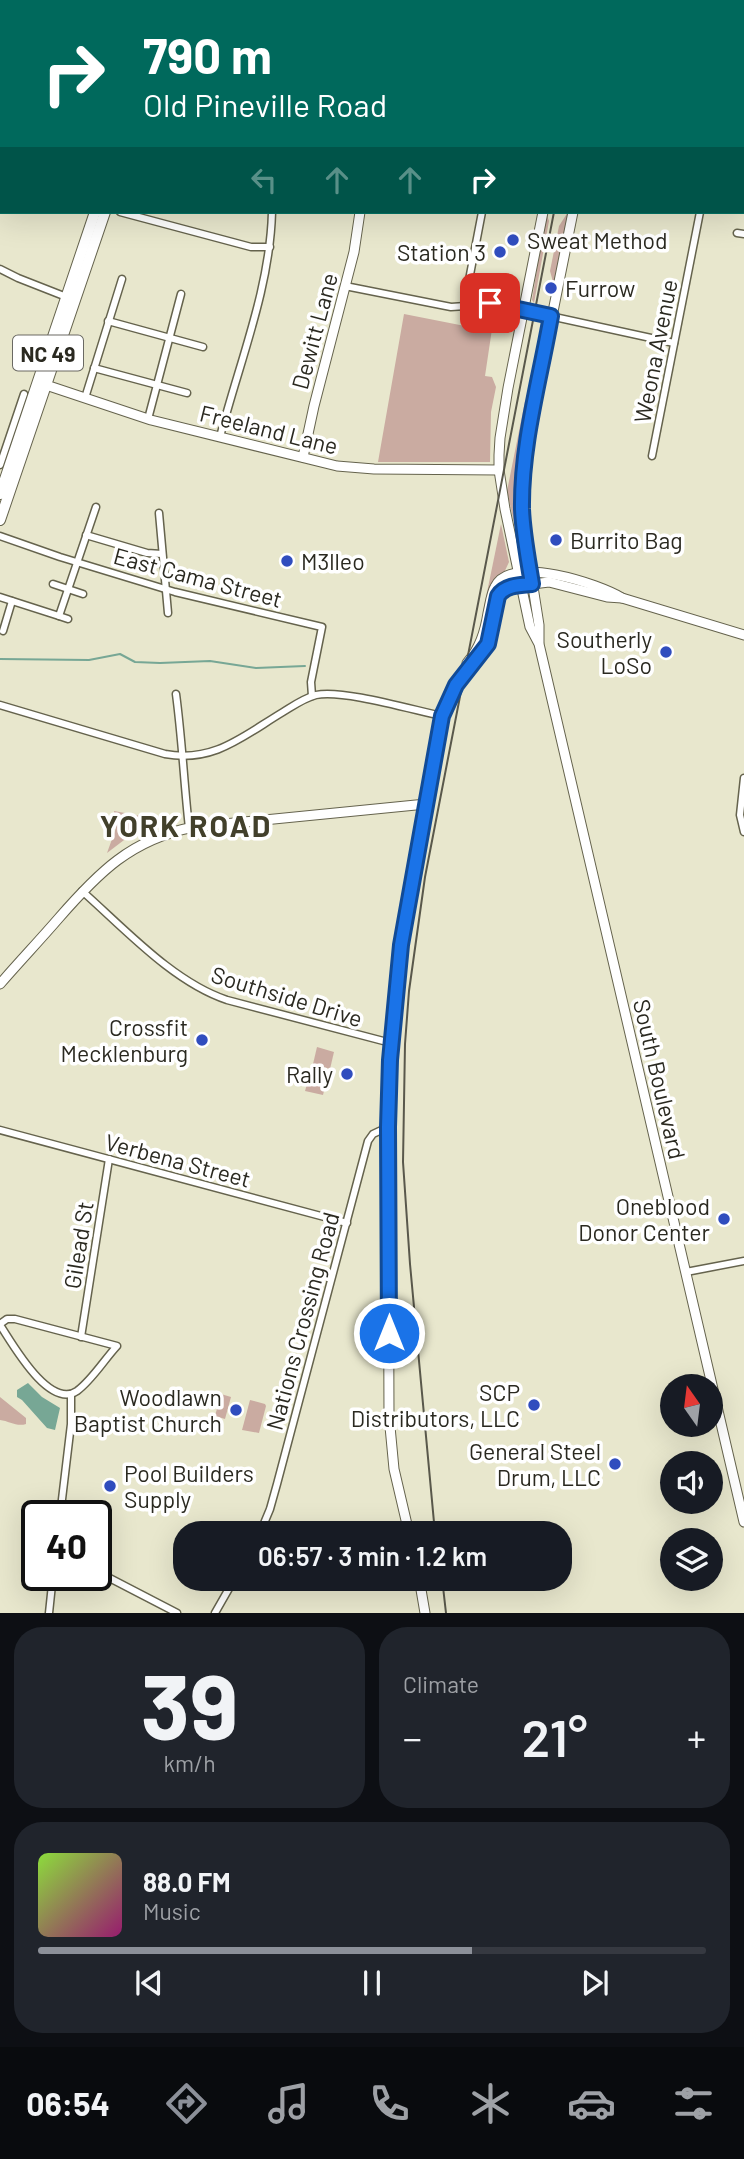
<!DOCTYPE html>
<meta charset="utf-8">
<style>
:root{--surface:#171b24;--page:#20242c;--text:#f1f3f6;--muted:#9ea1a6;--line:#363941;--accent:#8c9099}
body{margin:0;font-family:Barlow,sans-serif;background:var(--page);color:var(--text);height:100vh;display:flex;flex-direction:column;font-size:26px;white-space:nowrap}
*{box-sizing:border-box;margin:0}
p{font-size:23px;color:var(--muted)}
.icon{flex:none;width:38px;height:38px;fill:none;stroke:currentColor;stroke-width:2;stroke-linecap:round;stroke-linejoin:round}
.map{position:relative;height:1613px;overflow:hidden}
.panel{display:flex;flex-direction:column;gap:14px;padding:14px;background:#0d0f14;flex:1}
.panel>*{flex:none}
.hud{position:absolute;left:0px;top:0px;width:746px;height:214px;box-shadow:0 7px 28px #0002;background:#00695c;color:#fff;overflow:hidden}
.needle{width:46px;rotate:346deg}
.controls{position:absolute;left:660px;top:1374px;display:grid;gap:14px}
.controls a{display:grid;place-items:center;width:63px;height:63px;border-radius:50%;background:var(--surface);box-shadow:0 7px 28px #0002;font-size:35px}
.speed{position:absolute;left:21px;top:1500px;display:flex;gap:14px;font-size:35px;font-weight:700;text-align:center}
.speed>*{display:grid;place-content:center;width:91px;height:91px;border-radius:50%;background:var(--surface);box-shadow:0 7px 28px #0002;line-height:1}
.speed .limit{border:4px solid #111;border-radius:10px;background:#fff;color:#111}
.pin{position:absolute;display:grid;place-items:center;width:60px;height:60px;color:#fff;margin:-30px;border-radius:14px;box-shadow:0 4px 10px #0006}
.me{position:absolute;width:77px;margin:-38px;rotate:0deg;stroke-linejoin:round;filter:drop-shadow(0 0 5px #0008)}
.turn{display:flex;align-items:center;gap:24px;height:147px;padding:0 28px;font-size:32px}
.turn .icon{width:91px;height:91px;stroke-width:2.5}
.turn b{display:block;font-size:49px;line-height:60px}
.lanes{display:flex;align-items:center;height:66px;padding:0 28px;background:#0003;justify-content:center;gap:35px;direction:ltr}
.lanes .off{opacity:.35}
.big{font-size:52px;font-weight:600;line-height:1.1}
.panel .widget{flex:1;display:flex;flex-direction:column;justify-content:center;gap:10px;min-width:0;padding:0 24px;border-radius:28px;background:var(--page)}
.panel .dial{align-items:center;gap:0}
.dial b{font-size:91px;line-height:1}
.song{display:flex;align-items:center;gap:21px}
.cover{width:84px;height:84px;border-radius:10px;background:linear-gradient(135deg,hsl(90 70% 55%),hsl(320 70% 35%))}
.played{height:7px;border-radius:4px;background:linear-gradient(90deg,var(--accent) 65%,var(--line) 65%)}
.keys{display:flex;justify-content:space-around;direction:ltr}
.heat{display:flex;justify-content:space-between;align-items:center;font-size:38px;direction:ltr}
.panel .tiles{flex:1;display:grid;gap:14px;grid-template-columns:1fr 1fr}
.widget:last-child{grid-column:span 2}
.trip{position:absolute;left:173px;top:1521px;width:399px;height:70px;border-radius:28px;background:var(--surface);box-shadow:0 7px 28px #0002;font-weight:600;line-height:70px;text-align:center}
.dock{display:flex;height:112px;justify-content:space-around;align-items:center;background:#090b0e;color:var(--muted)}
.dock .icon{width:49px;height:49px}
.dock .current{color:var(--accent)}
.dock b{font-size:32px;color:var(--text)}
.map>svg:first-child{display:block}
.green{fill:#caaba1}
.water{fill:#77a795}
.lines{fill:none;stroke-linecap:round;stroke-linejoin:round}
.stream{stroke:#77a795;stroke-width:2}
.street-casing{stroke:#65634d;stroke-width:9}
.secondary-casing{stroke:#65634d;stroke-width:11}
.primary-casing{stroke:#65634d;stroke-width:12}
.street{stroke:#fff;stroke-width:6}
.secondary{stroke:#fff;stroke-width:9}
.primary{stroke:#fff;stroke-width:10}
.tram{stroke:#59584b;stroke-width:2}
.route-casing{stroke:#114b97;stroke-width:18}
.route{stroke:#1a73e8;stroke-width:12}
.poi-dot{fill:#304dbe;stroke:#fff;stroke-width:2.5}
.labels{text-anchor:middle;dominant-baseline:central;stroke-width:7;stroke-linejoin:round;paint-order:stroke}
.shield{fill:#fff;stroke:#6a6963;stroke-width:2}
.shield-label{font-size:21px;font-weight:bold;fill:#2a2920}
.poi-label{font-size:23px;fill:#2a2920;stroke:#fff;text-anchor:end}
.street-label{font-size:23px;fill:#2a2920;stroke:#fff}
.district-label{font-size:30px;font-weight:bold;letter-spacing:2px;fill:#42402b;stroke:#fff}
</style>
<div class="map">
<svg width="744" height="1613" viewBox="0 0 744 1613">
<rect width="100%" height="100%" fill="#e8e7cd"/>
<g class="green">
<polygon points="546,212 549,221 534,303 532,300"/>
<polygon points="568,212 569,212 555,282 553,282 550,271 559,226"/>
<polygon points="404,314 470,327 472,317 498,320 492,329 485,376 492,377 496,387 491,412 490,462 378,462"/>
<polygon points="525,401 529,403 519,482 520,536 517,536 507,491"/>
<polygon points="501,524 509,562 486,612 483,612"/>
<polygon points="114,811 168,821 128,837 107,853 116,828"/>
<polygon points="317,1047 334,1052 330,1069 313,1064"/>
<polygon points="310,1074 327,1078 323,1095 305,1091"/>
<polygon points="221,1394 231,1397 225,1419 215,1416"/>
<path d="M0 1397 26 1418V1424C17 1427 9 1421 0 1420Z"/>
<polygon points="250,1400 265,1404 266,1406 259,1433 242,1430"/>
</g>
<polygon class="water" points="28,1383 42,1397 60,1408 55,1430 47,1428 22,1400 17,1397 17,1390"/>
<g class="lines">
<polyline class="stream" points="0,659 89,660 120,654 135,662 160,663 210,661 256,668 305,666"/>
<g class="street-casing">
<g id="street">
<polyline points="31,2 32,0"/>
<polyline points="454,2 454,0"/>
<polyline points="506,2 506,0"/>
<polyline points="549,2 550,0"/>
<polyline points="744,78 744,77"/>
<polyline points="0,182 2,182"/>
<polyline points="120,212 251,247 270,247"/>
<polyline points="737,233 744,234"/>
<polyline points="0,269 18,278 69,298"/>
<polyline points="345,286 451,307 495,304 674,343"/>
<polyline points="464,306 482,212"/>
<polyline points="108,321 203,347"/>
<polyline points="94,368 187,393"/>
<polyline points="85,398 122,279"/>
<polyline points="148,419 181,294"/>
<path d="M220 437C239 363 270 289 272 212"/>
<polyline points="652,456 700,212"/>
<polyline points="0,465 24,394"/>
<polyline points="159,513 168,613"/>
<polyline points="86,535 147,553 162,554"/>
<polyline points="0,536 60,557 175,592 322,627 311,682 312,696"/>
<polyline points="53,584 83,594"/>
<polyline points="0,597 59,616"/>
<polyline points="68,619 59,616 96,507"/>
<polyline points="3,631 12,601"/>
<path d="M176 694C182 739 184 783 189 828"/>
<path d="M0 705 165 754C214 763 243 736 283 712 293 706 304 698 316 695 342 689 413 710 442 716"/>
<polyline points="744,778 740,815 744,832"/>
<path d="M82 891C125 929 173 982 227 1000L391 1043"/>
<polyline points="0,1130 347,1223"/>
<polyline points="686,1272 744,1261"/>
<path d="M0 1324 7 1319H15L117 1346C104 1360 92 1380 77 1391 49 1410 12 1343 0 1325"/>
<polyline points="81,1337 109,1159"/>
<polyline points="60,1516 71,1424 71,1394"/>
<polyline points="260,1533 270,1509 277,1484 368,1141 373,1134 388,1127"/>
<polyline points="96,1571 177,1613"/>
<polyline points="49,1613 53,1575"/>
<polyline points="215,1613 235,1578"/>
</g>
</g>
<g class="secondary-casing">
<g id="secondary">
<polyline points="380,2 380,0"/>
<polyline points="582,2 583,0"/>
<polyline points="612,2 612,0"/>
<polyline points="543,212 508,388 500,438 499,455 499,470 505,509 530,627 539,644 744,1522"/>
<polyline points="40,383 151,420 337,466 374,469 499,470"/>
<polyline points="303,457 314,406 354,252 360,212"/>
<polyline points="539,642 539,625 523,523 524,472 531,421 573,212"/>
<path d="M467 663C480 648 485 632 488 613 490 605 491 594 495 587 511 554 599 584 622 598L744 635"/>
<path d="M0 984C19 962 39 941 58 919 98 873 131 839 194 827L426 804"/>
<polyline points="409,1533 394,1469 389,1416 388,1127 390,1060 401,945 442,716 456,685 488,644 493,631 498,596 501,591 516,586 549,582 607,597 622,598"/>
<polyline points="419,1578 425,1613"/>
</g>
</g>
<g class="primary-casing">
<g id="primary">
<polyline points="166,2 166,0"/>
<polyline points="175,2 176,0"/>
<polyline points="0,494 95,212"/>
<polyline points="0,520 105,212"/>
</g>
</g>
<use href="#street" class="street"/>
<use href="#secondary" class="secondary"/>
<use href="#primary" class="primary"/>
<g class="tram">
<polyline points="593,2 594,0"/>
<polyline points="435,1533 410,1264 403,1162 405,1044 409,991 425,877 554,212"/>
<polyline points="442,1578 446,1613"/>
</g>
</g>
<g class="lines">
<g class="route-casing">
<path id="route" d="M389 1333 388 1127 390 1060 401 945 442 716 456 685 488 644 498 596C505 585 520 585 532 584 528 559 523 534 522 509 521 445 540 379 551 316L490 303"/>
</g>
<use href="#route" class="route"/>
</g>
<g class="poi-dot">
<circle cx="513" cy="240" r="7"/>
<circle cx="500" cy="252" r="7"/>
<circle cx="551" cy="288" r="7"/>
<circle cx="556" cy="540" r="7"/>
<circle cx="287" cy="561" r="7"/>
<circle cx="666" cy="652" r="7"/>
<circle cx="202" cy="1040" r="7"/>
<circle cx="347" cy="1074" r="7"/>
<circle cx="724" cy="1219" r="7"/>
<circle cx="534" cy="1405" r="7"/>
<circle cx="236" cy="1410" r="7"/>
<circle cx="615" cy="1464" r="7"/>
<circle cx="110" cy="1486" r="7"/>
</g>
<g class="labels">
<rect class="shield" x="13" y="335.5" width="70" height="35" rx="5"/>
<g class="shield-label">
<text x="48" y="353">NC 49</text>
</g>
<g class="poi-label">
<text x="527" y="240" text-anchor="start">Sweat Method</text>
<text x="486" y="252">Station 3</text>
<text x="565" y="288" text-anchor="start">Furrow</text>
<text x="570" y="540" text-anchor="start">Burrito Bag</text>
<text x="301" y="561" text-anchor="start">M3lleo</text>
<text x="652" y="639">Southerly<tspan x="652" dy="26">LoSo</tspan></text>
<text x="188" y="1027">Crossfit<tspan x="188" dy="26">Mecklenburg</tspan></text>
<text x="333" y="1074">Rally</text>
<text x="710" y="1206">Oneblood<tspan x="710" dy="26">Donor Center</tspan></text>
<text x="520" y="1392">SCP<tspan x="520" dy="26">Distributors, LLC</tspan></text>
<text x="222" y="1397">Woodlawn<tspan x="222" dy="26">Baptist Church</tspan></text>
<text x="601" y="1451">General Steel<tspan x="601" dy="26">Drum, LLC</tspan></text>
<text x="124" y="1473" text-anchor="start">Pool Builders<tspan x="124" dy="26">Supply</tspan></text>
</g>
<g class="street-label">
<text transform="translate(314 331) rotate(-75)">Dewitt Lane</text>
<text transform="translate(655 351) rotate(-79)">Weona Avenue</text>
<text transform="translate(269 429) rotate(14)">Freeland Lane</text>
<text transform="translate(198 577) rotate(15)">East Cama Street</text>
<text transform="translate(287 996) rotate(17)">Southside Drive</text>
<text transform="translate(660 1079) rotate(77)">South Boulevard</text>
<text transform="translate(178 1160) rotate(15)">Verbena Street</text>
<text transform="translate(78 1245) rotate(-81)">Gilead St</text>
<text transform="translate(302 1321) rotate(-75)">Nations Crossing Road</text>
</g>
<g class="district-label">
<text x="186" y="825">YORK ROAD</text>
</g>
</g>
</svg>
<div class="controls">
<a><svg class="needle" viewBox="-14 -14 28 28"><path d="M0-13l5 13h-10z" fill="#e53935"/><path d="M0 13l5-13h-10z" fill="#9ea1a6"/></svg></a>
<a><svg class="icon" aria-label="sound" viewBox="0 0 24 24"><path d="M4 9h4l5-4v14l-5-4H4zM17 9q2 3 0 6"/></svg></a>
<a><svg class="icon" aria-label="layers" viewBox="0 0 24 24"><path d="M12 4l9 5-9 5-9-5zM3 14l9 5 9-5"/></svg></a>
</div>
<div class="speed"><div class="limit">40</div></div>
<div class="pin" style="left:490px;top:303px;background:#d93025"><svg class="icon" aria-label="arrive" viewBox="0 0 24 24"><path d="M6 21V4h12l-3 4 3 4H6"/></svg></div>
<svg class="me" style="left:389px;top:1333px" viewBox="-20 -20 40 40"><circle r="17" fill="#1a73e8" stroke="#fff" stroke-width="3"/><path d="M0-11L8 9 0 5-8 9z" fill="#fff"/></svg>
<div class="trip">06:57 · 3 min · 1.2 km</div>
<div class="hud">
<div class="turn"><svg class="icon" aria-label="right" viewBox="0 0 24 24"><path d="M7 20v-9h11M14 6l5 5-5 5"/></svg><div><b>790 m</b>Old Pineville Road</div></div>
<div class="lanes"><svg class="icon off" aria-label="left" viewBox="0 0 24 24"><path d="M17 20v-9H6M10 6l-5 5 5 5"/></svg><svg class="icon off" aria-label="ahead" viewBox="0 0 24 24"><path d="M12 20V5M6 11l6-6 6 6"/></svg><svg class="icon off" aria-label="ahead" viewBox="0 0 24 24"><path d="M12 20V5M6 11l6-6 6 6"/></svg><svg class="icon" aria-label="right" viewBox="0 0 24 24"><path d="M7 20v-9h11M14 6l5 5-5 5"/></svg></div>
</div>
</div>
<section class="panel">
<div class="tiles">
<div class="widget dial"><b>39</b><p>km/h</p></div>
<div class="widget"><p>Climate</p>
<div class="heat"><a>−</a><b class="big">21°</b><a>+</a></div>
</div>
<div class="widget">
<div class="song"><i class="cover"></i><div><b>88.0 FM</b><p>Music</p></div></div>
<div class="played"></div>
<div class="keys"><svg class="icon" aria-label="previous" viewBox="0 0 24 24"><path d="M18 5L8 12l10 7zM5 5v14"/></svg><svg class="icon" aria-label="pause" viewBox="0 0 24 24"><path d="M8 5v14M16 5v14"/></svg><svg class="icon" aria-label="next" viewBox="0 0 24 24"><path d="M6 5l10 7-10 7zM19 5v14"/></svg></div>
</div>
</div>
</section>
<nav class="dock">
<b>06:54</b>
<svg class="icon current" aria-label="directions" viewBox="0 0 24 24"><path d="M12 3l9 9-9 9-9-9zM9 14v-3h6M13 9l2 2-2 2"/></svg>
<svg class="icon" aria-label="music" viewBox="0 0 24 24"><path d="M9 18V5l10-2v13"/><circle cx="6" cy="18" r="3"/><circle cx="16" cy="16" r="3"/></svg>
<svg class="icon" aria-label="phone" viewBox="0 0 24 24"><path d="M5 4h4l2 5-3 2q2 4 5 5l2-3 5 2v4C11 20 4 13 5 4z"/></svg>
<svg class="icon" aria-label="climate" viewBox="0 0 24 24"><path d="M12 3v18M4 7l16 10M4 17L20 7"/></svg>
<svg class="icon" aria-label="car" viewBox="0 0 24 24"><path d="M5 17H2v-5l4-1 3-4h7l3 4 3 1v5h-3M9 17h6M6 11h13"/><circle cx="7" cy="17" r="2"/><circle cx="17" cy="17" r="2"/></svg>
<svg class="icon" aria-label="filters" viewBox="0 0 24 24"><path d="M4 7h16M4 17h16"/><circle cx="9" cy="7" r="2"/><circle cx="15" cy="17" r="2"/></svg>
</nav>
